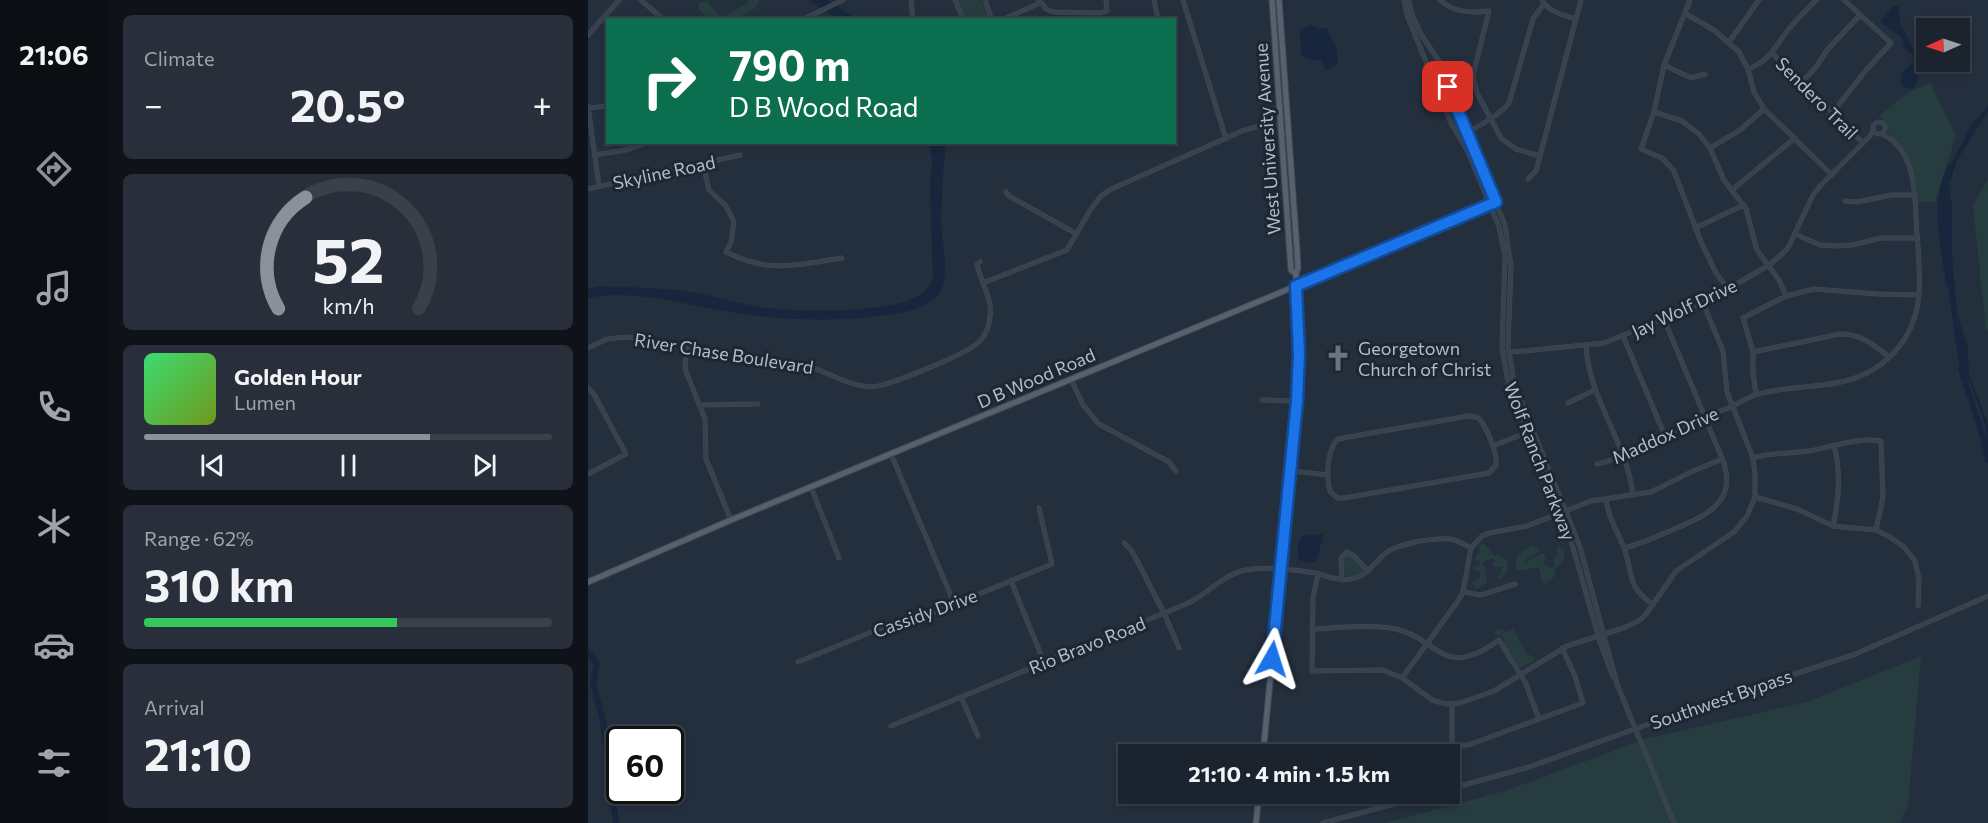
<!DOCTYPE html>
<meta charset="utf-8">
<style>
:root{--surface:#1b232e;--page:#282f3a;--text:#f1f3f6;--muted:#a0a4aa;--line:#39404a;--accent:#8c9099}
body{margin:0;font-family:Commissioner,sans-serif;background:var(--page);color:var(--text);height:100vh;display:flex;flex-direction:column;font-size:22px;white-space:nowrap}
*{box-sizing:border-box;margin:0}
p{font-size:20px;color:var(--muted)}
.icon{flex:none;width:33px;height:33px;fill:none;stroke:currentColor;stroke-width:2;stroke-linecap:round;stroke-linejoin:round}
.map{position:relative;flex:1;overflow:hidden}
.drawer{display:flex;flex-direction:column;gap:15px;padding:15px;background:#0f1319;width:480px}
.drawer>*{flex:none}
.top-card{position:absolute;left:18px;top:18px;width:570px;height:126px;border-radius:0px;box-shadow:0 3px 9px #0003,0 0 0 2px var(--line);background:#0b6e4f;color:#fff;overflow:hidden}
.needle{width:39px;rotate:267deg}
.fabs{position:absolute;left:1328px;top:18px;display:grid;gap:12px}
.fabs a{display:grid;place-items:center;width:54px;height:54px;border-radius:0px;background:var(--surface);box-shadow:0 3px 9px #0003,0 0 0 2px var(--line);font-size:30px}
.speed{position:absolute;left:18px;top:726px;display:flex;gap:12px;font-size:30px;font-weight:700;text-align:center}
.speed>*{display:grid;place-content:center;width:78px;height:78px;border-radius:50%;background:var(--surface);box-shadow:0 3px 9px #0003,0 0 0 2px var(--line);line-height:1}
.speed .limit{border:3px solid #111;border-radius:9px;background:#fff;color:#111}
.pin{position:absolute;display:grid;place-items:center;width:51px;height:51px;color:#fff;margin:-26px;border-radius:12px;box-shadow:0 3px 9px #0006}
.me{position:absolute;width:66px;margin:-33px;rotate:6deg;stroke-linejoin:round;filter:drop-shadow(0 0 4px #0008)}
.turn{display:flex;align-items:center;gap:21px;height:126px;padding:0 24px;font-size:27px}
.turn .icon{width:78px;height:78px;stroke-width:2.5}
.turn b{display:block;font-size:42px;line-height:51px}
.big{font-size:45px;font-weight:700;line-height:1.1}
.drawer .widget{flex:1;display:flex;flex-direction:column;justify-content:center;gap:9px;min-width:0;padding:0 21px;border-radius:9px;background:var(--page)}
.drawer .dial{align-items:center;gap:0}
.dial svg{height:156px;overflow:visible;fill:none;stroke:var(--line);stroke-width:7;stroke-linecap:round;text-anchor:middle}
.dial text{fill:var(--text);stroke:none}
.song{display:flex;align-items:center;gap:18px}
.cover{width:72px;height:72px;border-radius:9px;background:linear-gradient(135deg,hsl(140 70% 55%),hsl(80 70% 35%))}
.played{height:6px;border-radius:3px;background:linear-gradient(90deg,var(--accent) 70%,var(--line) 70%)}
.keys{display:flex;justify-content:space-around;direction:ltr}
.heat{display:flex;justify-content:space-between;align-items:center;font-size:33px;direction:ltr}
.charge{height:9px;border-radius:4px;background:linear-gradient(90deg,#34c759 62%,var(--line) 0)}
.trip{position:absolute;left:530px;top:744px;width:342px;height:60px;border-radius:0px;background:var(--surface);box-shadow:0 3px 9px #0003,0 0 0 2px var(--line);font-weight:700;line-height:60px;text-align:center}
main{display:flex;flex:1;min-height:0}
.menu{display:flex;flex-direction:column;width:108px;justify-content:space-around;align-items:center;background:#0b0e12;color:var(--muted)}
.menu .icon{width:42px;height:42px}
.menu .active{color:var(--accent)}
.menu b{font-size:27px;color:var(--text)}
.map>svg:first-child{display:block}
.green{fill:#263c3f}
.water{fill:#17263c}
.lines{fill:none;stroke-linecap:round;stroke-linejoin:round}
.river{stroke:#17263c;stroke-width:6}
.minor-casing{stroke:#414a57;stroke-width:5}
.major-casing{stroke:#414a57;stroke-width:7}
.minor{stroke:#38414e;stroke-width:4}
.major{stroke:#56606e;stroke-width:5}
.route-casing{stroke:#114b97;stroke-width:15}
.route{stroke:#1a73e8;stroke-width:10}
.labels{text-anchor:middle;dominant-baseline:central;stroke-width:6;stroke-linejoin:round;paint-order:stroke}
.street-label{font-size:18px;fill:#b4bcc9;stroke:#1d2633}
.poi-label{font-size:18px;fill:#b4bcc9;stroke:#1d2633;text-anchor:start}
</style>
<main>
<nav class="menu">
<b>21:06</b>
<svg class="icon active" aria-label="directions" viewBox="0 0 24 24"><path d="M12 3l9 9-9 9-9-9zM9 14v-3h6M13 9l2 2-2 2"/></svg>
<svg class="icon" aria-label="music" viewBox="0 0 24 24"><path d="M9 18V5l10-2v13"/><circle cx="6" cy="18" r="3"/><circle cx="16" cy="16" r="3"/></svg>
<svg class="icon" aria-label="phone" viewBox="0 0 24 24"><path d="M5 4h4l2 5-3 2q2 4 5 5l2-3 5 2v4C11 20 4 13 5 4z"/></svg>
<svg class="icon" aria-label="climate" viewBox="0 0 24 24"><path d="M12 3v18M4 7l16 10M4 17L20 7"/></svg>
<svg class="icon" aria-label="car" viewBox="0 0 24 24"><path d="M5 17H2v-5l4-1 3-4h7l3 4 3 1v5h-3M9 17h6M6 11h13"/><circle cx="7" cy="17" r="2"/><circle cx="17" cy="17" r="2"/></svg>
<svg class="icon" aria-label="filters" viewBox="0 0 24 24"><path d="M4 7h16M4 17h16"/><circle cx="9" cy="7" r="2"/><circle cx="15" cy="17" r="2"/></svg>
</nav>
<section class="drawer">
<div class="widget"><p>Climate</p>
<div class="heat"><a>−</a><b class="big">20.5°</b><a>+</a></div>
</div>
<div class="widget dial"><svg viewBox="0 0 100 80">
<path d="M14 69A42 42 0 1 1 86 69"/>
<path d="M14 69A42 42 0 0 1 28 12" stroke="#8c9099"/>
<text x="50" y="56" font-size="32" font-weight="700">52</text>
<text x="50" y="72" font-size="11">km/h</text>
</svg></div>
<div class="widget">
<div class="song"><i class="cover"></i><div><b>Golden Hour</b><p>Lumen</p></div></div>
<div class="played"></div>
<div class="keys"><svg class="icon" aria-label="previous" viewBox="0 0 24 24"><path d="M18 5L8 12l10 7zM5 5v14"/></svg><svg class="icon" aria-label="pause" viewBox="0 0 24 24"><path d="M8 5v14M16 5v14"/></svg><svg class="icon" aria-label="next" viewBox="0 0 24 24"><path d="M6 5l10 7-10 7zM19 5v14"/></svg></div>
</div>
<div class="widget"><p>Range · 62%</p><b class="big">310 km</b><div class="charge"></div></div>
<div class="widget"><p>Arrival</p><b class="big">21:10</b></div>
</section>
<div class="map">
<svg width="1400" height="823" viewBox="0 0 1400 823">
<rect width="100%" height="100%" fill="#242f3e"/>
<g class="green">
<path d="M161 0H171V2C160 21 123 29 110 8L112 2 119 1 133 19 158 4Z"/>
<polygon points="369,0 393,0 402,19 381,19 374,12"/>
<path d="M1342 83 1368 135 1347 202H1330C1329 187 1327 169 1318 155 1314 149 1308 143 1303 136 1298 129 1297 122 1292 115L1321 92Z"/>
<polygon points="1400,180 1400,330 1398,331 1385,205"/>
<polygon points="897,544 906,556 911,555 920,562 919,573 912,579 909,578 914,572 913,567 905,567 904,563 906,560 904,558 894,563 897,567 899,582 890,589 886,587 884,582 892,577 892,572 885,569 885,567 890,566 892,562 886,560 892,550 891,545"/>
<path d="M945 545 953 550 938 559V565L940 560 956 553 959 558 956 560V564L963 568 966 567 965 560 969 555H971L968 552 970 546 976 550 977 558 966 571 967 576 957 584 955 583 951 568C943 567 937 571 929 570 925 556 933 552 945 545Z"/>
<polygon points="757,555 762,555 775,569 774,572 766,576 757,576 755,558"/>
<polygon points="910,629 919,632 925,629 939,654 945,656 946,661 932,668 917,645 915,637 912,635 907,635 906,632"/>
<polygon points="1333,656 1320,804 1312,823 797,823 917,791 1057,739 1218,702"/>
</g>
<g class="water">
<polygon points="220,0 239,0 269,19 250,19"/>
<polygon points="1307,6 1311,7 1312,23 1332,61 1328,86 1324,89 1315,87 1312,82 1314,73 1325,62 1325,55 1316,48 1314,38 1296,25 1293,21 1304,7"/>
<polygon points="722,25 730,28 738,28 749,47 750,64 740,70 737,70 733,61 718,58 713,54 712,31"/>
<polygon points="1400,106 1400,112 1369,160 1361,186 1364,205 1364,254 1369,312 1380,348 1381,374 1400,423 1400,442 1396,422 1383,385 1380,379 1372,371 1362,303 1354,223 1355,185 1363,164 1384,124"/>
<path d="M341 143H358C355 168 354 194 353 220 353 242 363 271 352 292 343 308 315 313 299 315 243 323 186 320 131 310 88 303 43 289 0 298V289L12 286C44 288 77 287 108 293 129 297 150 303 171 307 204 312 291 313 321 300 331 296 340 290 345 280L342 183 344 160Z"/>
<polygon points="734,534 735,538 728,561 719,563 710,559 710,545 713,536"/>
</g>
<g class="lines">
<g class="river">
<path d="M1361 284C1356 247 1344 203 1362 168"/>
<polyline points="1373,369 1397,443 1400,460"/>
<polyline points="0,652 9,664 5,684 15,721 28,823"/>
</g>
<g class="minor-casing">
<g id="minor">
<polyline points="53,0 76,20"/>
<polyline points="323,0 325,20"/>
<polyline points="367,0 376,20"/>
<polyline points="397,0 404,20"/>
<polyline points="451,0 458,9 465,12 513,13 519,11 518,0"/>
<polyline points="566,0 570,20"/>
<polyline points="595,0 638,139"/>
<polyline points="816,0 819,15 863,123 879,150 911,227 917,256 914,348 920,382 982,537 1012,642 1025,677"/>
<polyline points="821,0 823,12 834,36 855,67 862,94 917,225 923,267 920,346 926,383 992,547 1029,684 1086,823"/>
<path d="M852 0C866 13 883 13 901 11L885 75 889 93 913 138 928 149 952 156"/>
<path d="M954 0C960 12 976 15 988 19"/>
<polyline points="1102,0 1076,65 1066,112 1053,149 1074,158 1086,171 1113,242 1128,273 1140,289"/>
<polyline points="1098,14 1126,30 1151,52 1160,69 1166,92 1176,109 1244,175"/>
<polyline points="214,20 255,0"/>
<polyline points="414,20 452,3"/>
<polyline points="0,35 31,0"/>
<polyline points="1141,42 1171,0"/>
<polyline points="1184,53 1275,143"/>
<polyline points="1076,65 1103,78 1117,74"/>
<path d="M1160 69C1182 61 1188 45 1201 29 1209 19 1219 10 1228 0"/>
<polyline points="1213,83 1228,67 1240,49 1272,15"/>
<polyline points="0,106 11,186"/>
<polyline points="0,108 20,106"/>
<polyline points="1066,112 1094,121 1111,134 1122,148 1136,180 1158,209 1169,250 1191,280 1198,296"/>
<polyline points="1244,113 1279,69 1303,43 1256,0"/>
<circle cx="1291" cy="128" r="6"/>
<path d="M871 136C885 130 912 115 921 103L945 19 956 4"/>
<polyline points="1122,148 1152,130 1176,109"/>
<polyline points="6,155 38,150 61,142"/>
<path d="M115 164 121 190 138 206 146 222 143 242 138 252C182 274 207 265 254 258"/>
<polyline points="940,179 948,171 993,0"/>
<polyline points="0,189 152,155"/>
<polyline points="1144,190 1207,138"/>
<polyline points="418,192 421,196 487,233"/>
<polyline points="1257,201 1269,202 1303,195 1327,195"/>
<polyline points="1107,228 1156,205"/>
<polyline points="1207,234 1232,245 1250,246 1264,245 1293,238 1329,238"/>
<polyline points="395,283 479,250 503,209 512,197 521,190 654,131 668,127 692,124"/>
<polyline points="708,286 904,204"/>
<polyline points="1035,336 1077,436"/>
<path d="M998 346C1001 400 1039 442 1045 495"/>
<polyline points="98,347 97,369 117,419 118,459 143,520"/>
<path d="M0 348 19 339 38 337 215 365C236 369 255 384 276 386 282 387 288 387 294 385 313 380 379 354 391 342 398 335 401 326 402 317 405 298 392 282 389 264L392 262"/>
<path d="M1165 352 1252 334C1274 334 1284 344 1301 357"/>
<polyline points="915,353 1016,343 1123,299 1181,265 1193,255 1200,248 1225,195 1232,186 1282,136 1285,130"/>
<polyline points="483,379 495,405 511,424 581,462 588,471"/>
<polyline points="0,388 7,396 38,454 0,474"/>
<polyline points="1168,395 1165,372 1165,352 1155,318 1198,296 1226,289 1290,294 1331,295"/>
<polyline points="674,400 709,401"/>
<polyline points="980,403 1007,390"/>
<polyline points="111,405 170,404"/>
<path d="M880 416C884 416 886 416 890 418 898 424 910 455 908 465L901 473 756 498H749L742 491C738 477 739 449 750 439Z"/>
<polyline points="905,446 940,432"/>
<polyline points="303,454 366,603"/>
<path d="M1165 458C1187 452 1200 454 1221 451 1244 447 1269 437 1293 441L1295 497 1288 530"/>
<path d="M1009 464C1038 458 1066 441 1092 428 1108 419 1126 414 1143 407 1151 403 1159 398 1167 395 1191 387 1223 388 1248 383 1294 375 1327 342 1331 294 1333 269 1329 242 1328 217 1327 187 1325 148 1294 134"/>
<polyline points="703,471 740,475"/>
<polyline points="223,487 251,558"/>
<polyline points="1167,497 1209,509 1245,526 1288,530 1302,537 1316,547 1327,561 1331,579 1330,606"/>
<path d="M1018 498C1020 517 1029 531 1036 548 1046 575 1037 584 1065 605"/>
<path d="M1245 526C1251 498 1253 473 1246 445"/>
<polyline points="536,543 544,551 576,613 591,648"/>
<path d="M1036 548C1053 544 1068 537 1084 530 1114 517 1149 505 1136 463L1076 319"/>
<polyline points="730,574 725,597 724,671 795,670 814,678 844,700 858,704 872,703 906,691 979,646 1038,627 1052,620 1059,613 1088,571 1146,532 1159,516 1167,497 1167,474 1165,458 1139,392 1135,351 1115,303"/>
<polyline points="754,580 753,558 759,552 766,556 780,571"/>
<polyline points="423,581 456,662"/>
<polyline points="875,592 893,595 927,584"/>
<path d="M724 629C747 628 780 624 802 628 851 635 852 683 911 640L937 682 951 719"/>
<polyline points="210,662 308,622 347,612 464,564 451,508"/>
<polyline points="814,678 870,601 875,592 883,548 894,536 901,533 939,526 1003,501 1063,492 1103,472 1134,459"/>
<polyline points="373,697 390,736"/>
<polyline points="864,704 864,748 883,744 995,703 987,676 974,648"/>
<path d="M303 726 598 604C619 595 635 574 658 570 676 566 708 570 727 573 739 576 750 581 763 579 780 576 786 562 799 552 813 543 845 538 862 539 869 540 876 544 883 548"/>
<polyline points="861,789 941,767 1139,696 1265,655 1400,596"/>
<polyline points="735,823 843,794"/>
</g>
</g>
<g class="major-casing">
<g id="major">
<polyline points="684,0 703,270 708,274"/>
<polyline points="0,582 143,520 708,286"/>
<polyline points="675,754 709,401 711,354 708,274 710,268 709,250 691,0"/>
<polyline points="668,823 671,794"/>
</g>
</g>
<use href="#minor" class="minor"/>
<use href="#major" class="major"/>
</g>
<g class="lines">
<g class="route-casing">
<polyline id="route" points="684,659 709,401 711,354 708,286 908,202 860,87"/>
</g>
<use href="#route" class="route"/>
</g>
<defs>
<g id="church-bare" transform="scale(2.07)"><path d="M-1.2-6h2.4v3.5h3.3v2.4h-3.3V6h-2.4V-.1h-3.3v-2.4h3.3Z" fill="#6b7280" stroke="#1d2633" stroke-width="2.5" paint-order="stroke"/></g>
</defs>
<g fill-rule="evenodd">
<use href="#church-bare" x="750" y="358"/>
</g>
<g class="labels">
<g class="street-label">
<text transform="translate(1229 98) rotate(45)">Sendero Trail</text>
<text transform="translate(679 139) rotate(-94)">West University Avenue</text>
<text transform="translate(76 172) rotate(-12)">Skyline Road</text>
<text transform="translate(1096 308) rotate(-25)">Jay Wolf Drive</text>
<text transform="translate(136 353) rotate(9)">River Chase Boulevard</text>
<text transform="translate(448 378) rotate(-23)">D B Wood Road</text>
<text transform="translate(1077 435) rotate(-24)">Maddox Drive</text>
<text transform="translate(952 461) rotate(69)">Wolf Ranch Parkway</text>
<text transform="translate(337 613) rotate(-20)">Cassidy Drive</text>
<text transform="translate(499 645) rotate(-22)">Rio Bravo Road</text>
<text transform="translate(1133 699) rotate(-19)">Southwest Bypass</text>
</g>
<g class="poi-label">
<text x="770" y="348">Georgetown<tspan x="770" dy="21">Church of Christ</tspan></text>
</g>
</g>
</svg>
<div class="fabs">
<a><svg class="needle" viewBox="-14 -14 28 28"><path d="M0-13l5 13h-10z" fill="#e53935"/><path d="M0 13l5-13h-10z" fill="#a0a4aa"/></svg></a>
</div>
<div class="speed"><div class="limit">60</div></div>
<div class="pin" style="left:860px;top:87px;background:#d93025"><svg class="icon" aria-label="arrive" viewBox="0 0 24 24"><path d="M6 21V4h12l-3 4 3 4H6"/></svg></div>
<svg class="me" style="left:684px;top:659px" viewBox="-20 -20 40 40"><path d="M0-17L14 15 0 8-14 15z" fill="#1a73e8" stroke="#fff" stroke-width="4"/></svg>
<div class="trip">21:10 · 4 min · 1.5 km</div>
<div class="top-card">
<div class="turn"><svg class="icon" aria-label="right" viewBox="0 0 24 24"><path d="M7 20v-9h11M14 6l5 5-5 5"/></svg><div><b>790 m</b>D B Wood Road</div></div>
</div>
</div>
</main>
